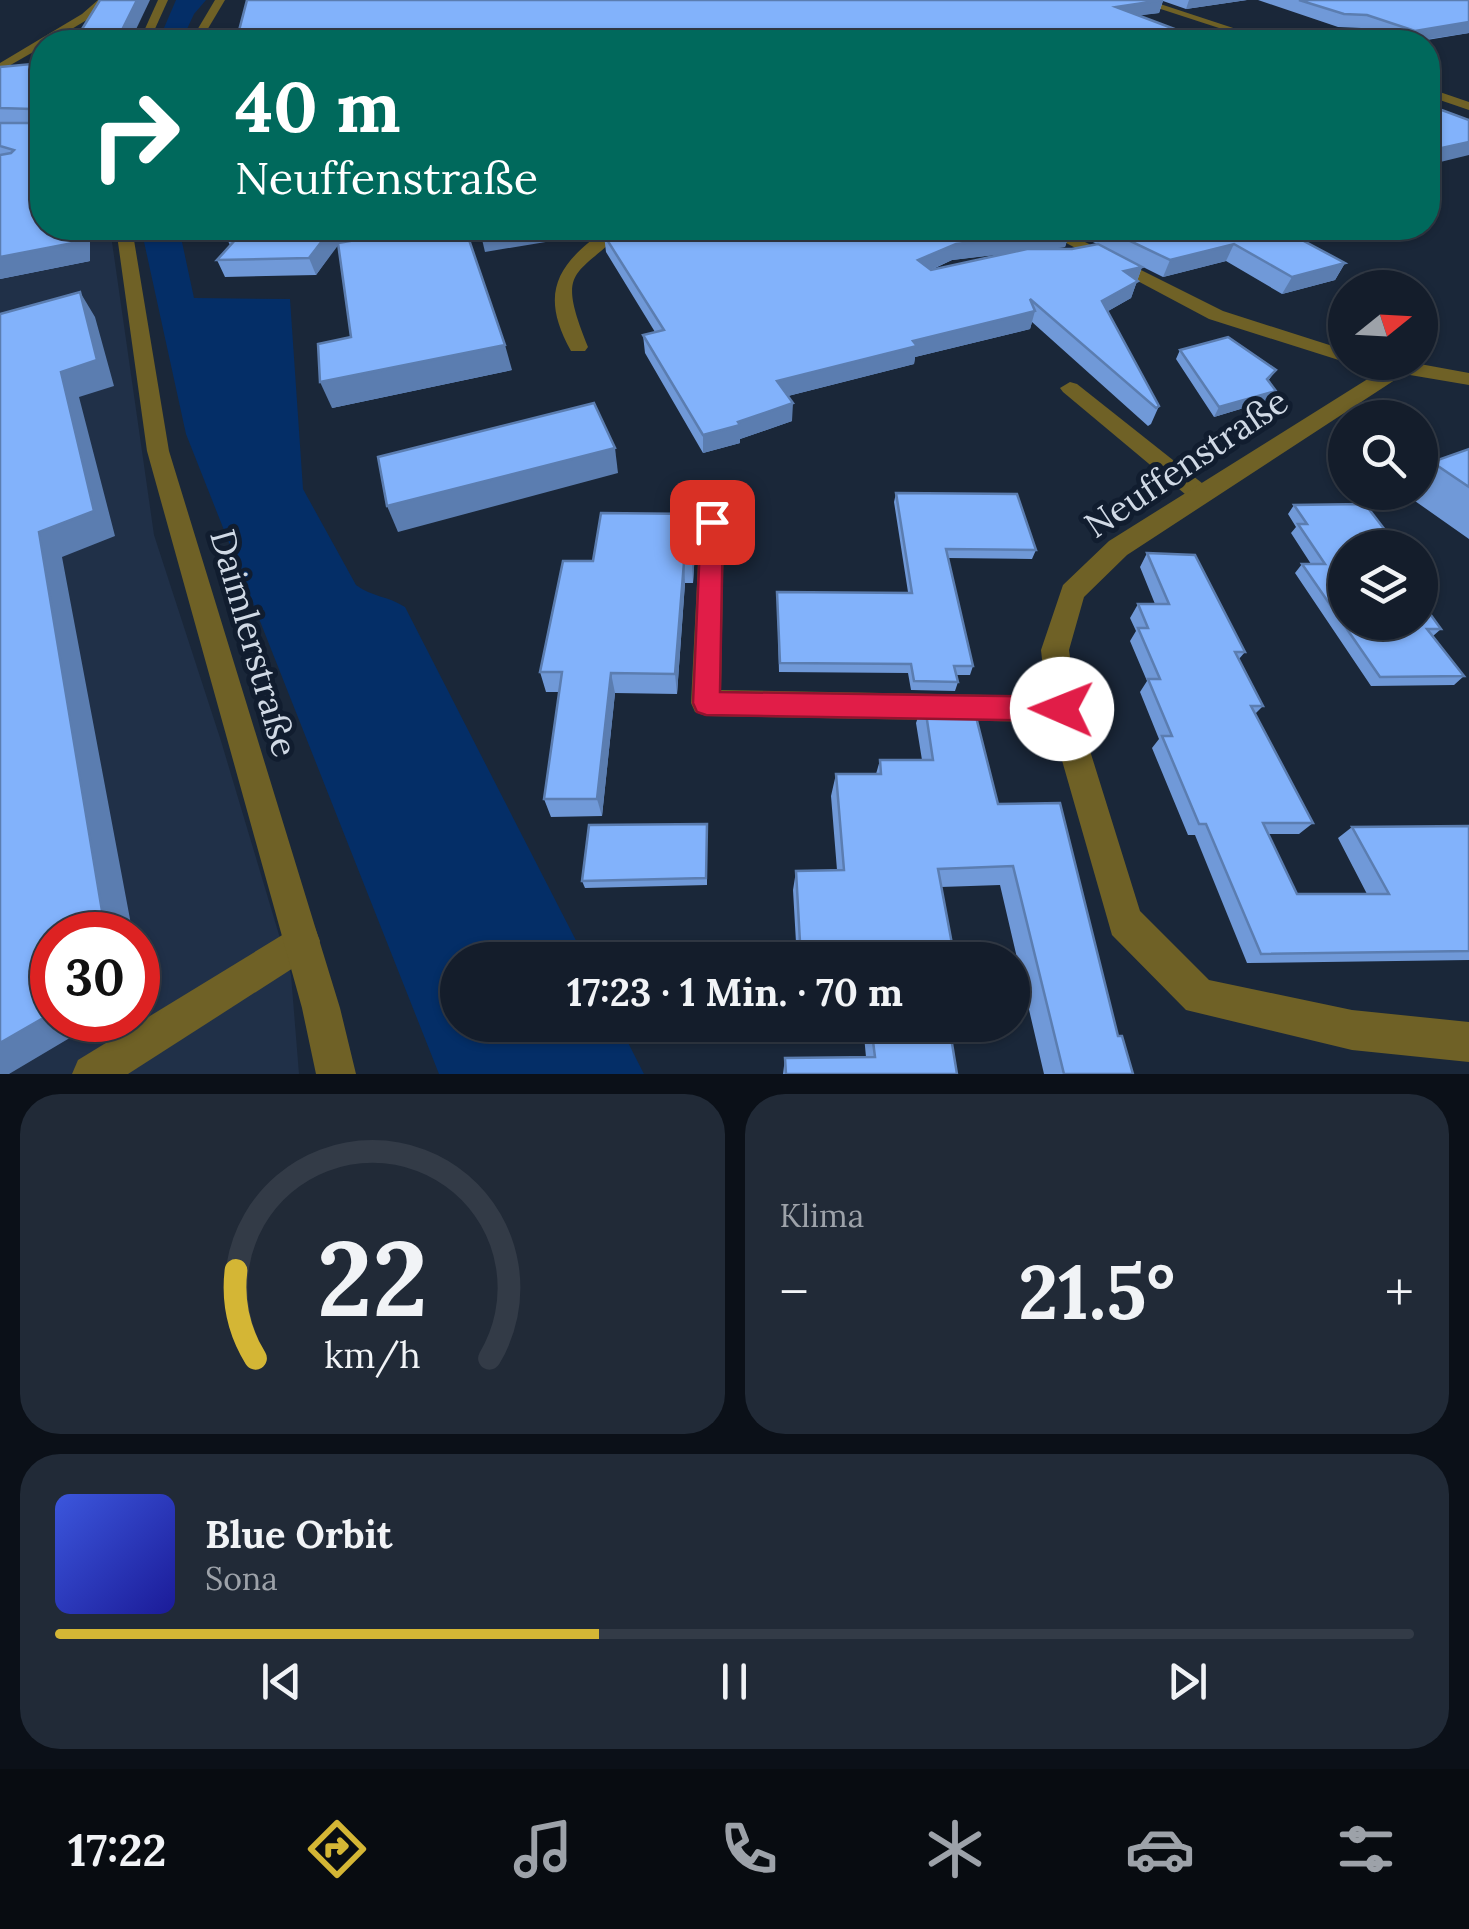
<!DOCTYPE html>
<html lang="de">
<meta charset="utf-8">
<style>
:root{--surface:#141d2b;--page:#212a37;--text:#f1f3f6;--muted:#9da2a9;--line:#333b47;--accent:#d4b635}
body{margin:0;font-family:Lora,serif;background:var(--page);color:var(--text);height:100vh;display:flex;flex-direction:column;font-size:38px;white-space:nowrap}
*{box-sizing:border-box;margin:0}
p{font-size:32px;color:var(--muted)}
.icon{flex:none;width:55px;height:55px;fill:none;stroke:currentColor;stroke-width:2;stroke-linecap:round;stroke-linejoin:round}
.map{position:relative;height:1074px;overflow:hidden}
.drawer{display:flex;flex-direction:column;gap:20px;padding:20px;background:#0b1018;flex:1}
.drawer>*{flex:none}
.hud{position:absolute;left:30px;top:30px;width:1410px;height:210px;border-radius:40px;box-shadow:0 2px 8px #0004,0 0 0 2px var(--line);background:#00695c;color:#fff;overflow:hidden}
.needle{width:65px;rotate:72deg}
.buttons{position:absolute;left:1328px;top:270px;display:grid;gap:20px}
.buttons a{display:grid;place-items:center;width:110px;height:110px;border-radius:50%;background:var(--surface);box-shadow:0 2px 8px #0004,0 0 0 2px var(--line);font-size:50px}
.speed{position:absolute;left:30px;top:912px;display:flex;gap:20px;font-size:50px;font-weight:700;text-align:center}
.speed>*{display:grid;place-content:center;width:130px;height:130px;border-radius:50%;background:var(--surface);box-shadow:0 2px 8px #0004,0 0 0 2px var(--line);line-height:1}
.speed .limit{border:15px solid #d22;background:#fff;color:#111}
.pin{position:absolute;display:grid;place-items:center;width:85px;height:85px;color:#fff;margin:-42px;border-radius:20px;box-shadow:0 5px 15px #0006}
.me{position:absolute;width:110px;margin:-55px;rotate:271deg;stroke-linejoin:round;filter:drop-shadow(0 0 8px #0008)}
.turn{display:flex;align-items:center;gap:35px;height:210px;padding:0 40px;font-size:45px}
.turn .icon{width:130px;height:130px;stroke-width:2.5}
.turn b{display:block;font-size:70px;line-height:85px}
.big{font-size:75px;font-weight:700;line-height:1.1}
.drawer .widget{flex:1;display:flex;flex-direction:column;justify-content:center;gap:15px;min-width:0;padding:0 35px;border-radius:40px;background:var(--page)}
.drawer .dial{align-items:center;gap:0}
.dial svg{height:260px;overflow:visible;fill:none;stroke:var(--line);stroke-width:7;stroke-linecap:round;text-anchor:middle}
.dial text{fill:var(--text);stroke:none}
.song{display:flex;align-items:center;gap:30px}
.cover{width:120px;height:120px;border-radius:15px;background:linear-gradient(135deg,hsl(230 70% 55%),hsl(240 70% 35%))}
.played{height:10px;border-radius:5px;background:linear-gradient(90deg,var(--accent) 40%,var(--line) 40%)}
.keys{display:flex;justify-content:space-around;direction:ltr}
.heat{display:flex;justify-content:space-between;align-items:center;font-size:55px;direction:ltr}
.drawer .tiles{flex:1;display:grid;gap:20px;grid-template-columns:1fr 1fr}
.widget:last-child{grid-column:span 2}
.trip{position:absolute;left:440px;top:942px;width:590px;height:100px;border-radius:50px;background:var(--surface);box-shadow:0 2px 8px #0004,0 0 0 2px var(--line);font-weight:700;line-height:100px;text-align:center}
.menu{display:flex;height:160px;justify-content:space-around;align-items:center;background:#080c11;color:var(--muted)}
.menu .icon{width:70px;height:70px}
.menu .current{color:var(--accent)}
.menu b{font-size:45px;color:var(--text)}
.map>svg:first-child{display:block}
.built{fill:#203048;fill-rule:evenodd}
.green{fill:#042e67}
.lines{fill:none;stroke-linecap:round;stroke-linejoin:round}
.service{fill:#6f6126;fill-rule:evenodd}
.minor{fill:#6f6126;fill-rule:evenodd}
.tertiary{fill:#6f6126;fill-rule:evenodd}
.wall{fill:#7099d8;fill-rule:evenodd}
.shaded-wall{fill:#5b7db0}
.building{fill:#82b2fb;stroke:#5b7db0;stroke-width:2.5}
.route{fill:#e11d48;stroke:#92132f;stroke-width:2.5}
.labels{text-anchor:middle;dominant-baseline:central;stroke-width:10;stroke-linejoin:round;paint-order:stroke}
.street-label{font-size:35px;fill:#d0d9e5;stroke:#111d2f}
</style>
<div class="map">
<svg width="1469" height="1074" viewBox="0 0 1469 1074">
<rect width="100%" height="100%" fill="#1a2739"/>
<path class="built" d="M0 137 42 228H110L154 535 221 741 291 975 299 1074H0ZM52 935H138V1020H52Z"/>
<g class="green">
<polygon points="176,0 206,0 194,14 181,42 158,42"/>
<path d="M141 228H179L194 298 290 299 303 489 356 585C372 597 388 596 405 607L586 960H458V1025H619L644 1074H439L186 434Z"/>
</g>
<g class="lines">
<g class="service">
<polygon points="1070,382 1077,384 1207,487 1211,493 1207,499 1191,499 1063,392 1060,388"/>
<polygon points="302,923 315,928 320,941 315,954 128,1074 72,1074 78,1060"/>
</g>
<g class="minor">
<polygon points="158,0 168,0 149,42 139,42"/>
<polygon points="215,0 225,0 200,42 190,42"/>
<polygon points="1133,0 1148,0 1276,42 1262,42"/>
<polygon points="1428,88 1469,102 1469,110 1428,96"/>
<polygon points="116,228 132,228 169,451 340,1008 356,1074 316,1074 302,1008 147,451"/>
<path d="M608 228H626C576 279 555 265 588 347L585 351H571C538 292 558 263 608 228Z"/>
<polygon points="1038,228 1057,228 1223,311 1345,350 1345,362 1209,319"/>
<polygon points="1361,362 1409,362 1469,373 1469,385 1404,374 1127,555 1084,597 1069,650 1077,709 1140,911 1209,980 1352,1010 1469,1022 1469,1062 1352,1050 1186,1010 1112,935 1051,722 706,716 695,712 691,703 700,523 703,517 712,514 724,523 721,690 1046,696 1041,650 1063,585 1109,541 1382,370"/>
</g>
<polygon class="tertiary" points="98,0 109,0 90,18 50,42 42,42 42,47 0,71 0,63 82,14"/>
</g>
<g class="wall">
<polygon points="247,0 1247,0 1186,9 1163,1 1159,13 1139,15"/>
<polygon points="1258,0 1469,0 1469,33 1415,42 1405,42 1361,28 1338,27"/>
<polygon points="42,63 42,228 90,228 90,261 0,279 0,67"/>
<polygon points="237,228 351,228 339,243 512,370 332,408 351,337 338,244 316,275 225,277 217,260 230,245 227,239"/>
<path d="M612 228H1358L1305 241 1345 263 1335 280 1282 294 1226 261 1163 277 1111 251 1142 267 1131 298 1108 311 1159 406 1151 424 1148 426 1032 322 1030 329 915 357 914 364 788 396 792 421 740 439V443L703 453 645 353 643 335 655 332 606 252 604 235ZM1070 231 1097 244 1072 249H1047L1065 247ZM1001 254 931 270 952 260Z"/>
<polygon points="1180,350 1276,370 1268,381 1270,400 1214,417 1176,359"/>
<polygon points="1469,449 1469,539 1405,494 1420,492 1420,476 1432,462"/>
<polygon points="896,493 1036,550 1032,559 948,558 973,666 970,675 956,675 958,682 955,691 911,690 908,673 779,672 777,592 908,592 894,502"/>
<polygon points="1294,505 1395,543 1391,548 1345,548 1441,629 1433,636 1464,676 1454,685 1371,686 1295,573 1302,564 1311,564 1291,533 1296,527 1288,514"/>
<polygon points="695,514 696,535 693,583 685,583 677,694 615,693 602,816 551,817 544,799 559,692 546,692 540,672 593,561"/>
<polygon points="1147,553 1245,652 1239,659 1263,706 1255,714 1313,823 1299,834 1268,834 1297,894 1367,894 1338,838 1352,827 1469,826 1469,960 1247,963 1195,835 1188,835 1152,748 1159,739 1140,692 1147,681 1130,641 1136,631 1130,618 1138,604 1155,604 1140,567"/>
<polygon points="924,700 998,804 1118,1036 1133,1074 1044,1074 1000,885 941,887 955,960 797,960 793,890 796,871 837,870 831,796 836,774 876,774 880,760 922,760 916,723"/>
<polygon points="707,824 707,885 585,888 582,881"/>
<polygon points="863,1025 949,1025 957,1074 783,1074 785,1058 866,1057"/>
</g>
<g class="shaded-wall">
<polygon points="137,0 150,0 130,42 116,42"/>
<polygon points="1163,0 1159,13 1113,19 1116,7"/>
<polygon points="1189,0 1247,0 1186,9"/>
<polygon points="1469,22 1469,33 1409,42 1415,31"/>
<polygon points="1469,142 1469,155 1428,165 1428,151"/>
<polygon points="79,228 90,228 90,261 0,279 0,257"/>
<polygon points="332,228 351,228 316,275 309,258"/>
<polygon points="528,228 603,228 594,234 485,252 481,235"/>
<polygon points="1304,228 1358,228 1279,249 1287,232"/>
<polygon points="1070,230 1065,247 952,260 914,277 918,260 956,244"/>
<polygon points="1234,244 1226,261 1163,277 1170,260"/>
<polygon points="1345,263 1335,280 1282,294 1292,277"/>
<polygon points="1142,267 1131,298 1096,318 1102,301 1124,271"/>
<polygon points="80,292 95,317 114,386 79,397 115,536 62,557 133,935 106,935 39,532 61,372"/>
<polygon points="1035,311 1030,329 915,357 914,364 776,399 777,381 913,341"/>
<polygon points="505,345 512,370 332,408 320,382"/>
<polygon points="1276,391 1270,400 1214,417 1219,407"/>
<polygon points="793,403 792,421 740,439 740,443 703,453 703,435"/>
<polygon points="615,448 618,473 398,532 387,506"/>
<polygon points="695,514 696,535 693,583 692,562"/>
<polygon points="684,562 685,583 677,694 675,674"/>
<polygon points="611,673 615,693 602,816 597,799"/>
<polygon points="138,959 144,994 138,997"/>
<polygon points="52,1013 52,1020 100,1020 9,1074 0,1074 0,1043"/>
</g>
<g class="building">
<polygon points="100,0 137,0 116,42 74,42"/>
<polygon points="247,0 1163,0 1116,7 1209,42 236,42"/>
<polygon points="1299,0 1469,0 1469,22 1415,31 1367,15 1344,14"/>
<polygon points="42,63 42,228 79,228 78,242 0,257 0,155 11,153 14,150 0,146 0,123 35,123 32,109 0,108 0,67"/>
<polygon points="1428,105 1469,120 1469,142 1428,151"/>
<polygon points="237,228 332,228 309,258 217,260 236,239 227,239"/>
<polygon points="427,228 465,228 505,345 320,382 318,344 351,337 338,243"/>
<polygon points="478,228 528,228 481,235"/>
<polygon points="612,228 1066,228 1070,230 956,244 918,260 931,270 1027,249 1072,249 1098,244 1142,267 1124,271 1138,281 1102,301 1159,406 1156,408 1030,299 1035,311 913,341 917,346 777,381 793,403 738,422 740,425 703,435 643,335 664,330 604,235"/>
<polygon points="1103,228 1304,228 1287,232 1345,263 1292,277 1234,244 1170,260"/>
<polygon points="80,292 97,360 61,372 94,511 39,532 106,935 52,935 52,1013 0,1043 0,314"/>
<polygon points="1228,337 1276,370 1267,379 1276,391 1219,407 1180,350"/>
<polygon points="594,403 615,448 387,506 378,457"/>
<polygon points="1469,449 1469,487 1432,462"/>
<polygon points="896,493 1017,494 1036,550 946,549 973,666 954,666 958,682 914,681 911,664 780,663 777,592 912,593"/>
<polygon points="1365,504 1395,543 1387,543 1391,548 1345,548 1345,622 1420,622 1420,600 1441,629 1427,629 1464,676 1380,677 1302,564 1325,564 1298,524 1307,524 1294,505"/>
<polygon points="601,513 695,514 692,562 684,562 675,674 611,673 597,799 544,799 562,672 540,672 563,561 593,561"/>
<polygon points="1147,553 1195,555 1245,652 1235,652 1263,706 1251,706 1313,823 1263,823 1297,894 1389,894 1352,827 1469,826 1469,951 1261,954 1206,824 1199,824 1162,736 1172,736 1148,679 1160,679 1138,628 1148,628 1138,604 1169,604"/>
<polygon points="924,700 972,701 998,804 1060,803 1118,1036 1122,1036 1133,1074 1064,1074 1013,866 938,869 955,960 801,960 796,871 844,870 836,774 881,774 880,760 933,760"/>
<polygon points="707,824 706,878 582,881 589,825"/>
<polygon points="871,1025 949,1025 957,1074 786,1074 785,1058 875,1057"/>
</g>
<polygon class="route" points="712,514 723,522 720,692 1062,697 1071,700 1075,709 1071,717 1062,721 706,715 697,712 693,703 701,522"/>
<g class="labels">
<g class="street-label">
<text transform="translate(1186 463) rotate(-34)">Neuffenstraße</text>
<text transform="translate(254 643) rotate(74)">Daimlerstraße</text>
</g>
</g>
</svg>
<div class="buttons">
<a><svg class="needle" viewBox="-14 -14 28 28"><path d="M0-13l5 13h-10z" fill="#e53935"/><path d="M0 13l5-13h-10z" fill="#9da2a9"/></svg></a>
<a><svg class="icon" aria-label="search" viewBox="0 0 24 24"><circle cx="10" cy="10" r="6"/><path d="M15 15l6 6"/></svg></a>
<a><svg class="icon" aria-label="layers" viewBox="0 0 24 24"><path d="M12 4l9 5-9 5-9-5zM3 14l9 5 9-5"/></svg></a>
</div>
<div class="speed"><div class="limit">30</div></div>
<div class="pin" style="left:712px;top:522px;background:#d93025"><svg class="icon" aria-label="arrive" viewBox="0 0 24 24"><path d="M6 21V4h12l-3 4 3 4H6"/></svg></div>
<svg class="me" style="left:1062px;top:709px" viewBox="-20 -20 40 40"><circle r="19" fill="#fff"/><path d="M0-13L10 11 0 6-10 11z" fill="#e11d48"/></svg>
<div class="trip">17:23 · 1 Min. · 70 m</div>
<div class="hud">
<div class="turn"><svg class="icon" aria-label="right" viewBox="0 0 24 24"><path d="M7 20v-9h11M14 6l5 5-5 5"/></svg><div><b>40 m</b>Neuffenstraße</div></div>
</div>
</div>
<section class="drawer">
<div class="tiles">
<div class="widget dial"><svg viewBox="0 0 100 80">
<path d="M14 69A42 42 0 1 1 86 69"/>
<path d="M14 69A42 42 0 0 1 8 42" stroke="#d4b635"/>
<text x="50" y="56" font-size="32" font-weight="700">22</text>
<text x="50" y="72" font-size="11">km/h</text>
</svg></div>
<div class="widget"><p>Klima</p>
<div class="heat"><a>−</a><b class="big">21.5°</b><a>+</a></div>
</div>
<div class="widget">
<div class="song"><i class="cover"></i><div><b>Blue Orbit</b><p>Sona</p></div></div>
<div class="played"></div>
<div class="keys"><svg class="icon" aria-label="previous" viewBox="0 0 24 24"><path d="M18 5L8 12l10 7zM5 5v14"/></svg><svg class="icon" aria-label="pause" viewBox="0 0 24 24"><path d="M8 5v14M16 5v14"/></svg><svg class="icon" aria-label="next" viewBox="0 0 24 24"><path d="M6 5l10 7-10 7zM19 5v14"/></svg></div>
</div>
</div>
</section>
<nav class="menu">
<b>17:22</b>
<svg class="icon current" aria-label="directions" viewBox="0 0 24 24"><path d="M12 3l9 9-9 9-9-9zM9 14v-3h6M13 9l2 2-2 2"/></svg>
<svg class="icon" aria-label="music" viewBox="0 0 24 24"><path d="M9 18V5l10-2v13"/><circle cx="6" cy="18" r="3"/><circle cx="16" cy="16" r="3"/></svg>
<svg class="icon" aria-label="phone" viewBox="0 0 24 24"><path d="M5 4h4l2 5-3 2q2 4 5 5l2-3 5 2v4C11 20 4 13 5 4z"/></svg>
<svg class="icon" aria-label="climate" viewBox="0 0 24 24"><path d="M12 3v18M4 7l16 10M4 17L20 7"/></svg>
<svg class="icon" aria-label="car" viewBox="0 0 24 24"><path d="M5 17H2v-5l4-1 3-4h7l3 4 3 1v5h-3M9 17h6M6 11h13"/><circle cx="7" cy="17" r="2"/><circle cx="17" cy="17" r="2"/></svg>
<svg class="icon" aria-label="filters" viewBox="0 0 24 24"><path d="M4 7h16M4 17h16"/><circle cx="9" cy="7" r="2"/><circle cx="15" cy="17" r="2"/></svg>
</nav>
